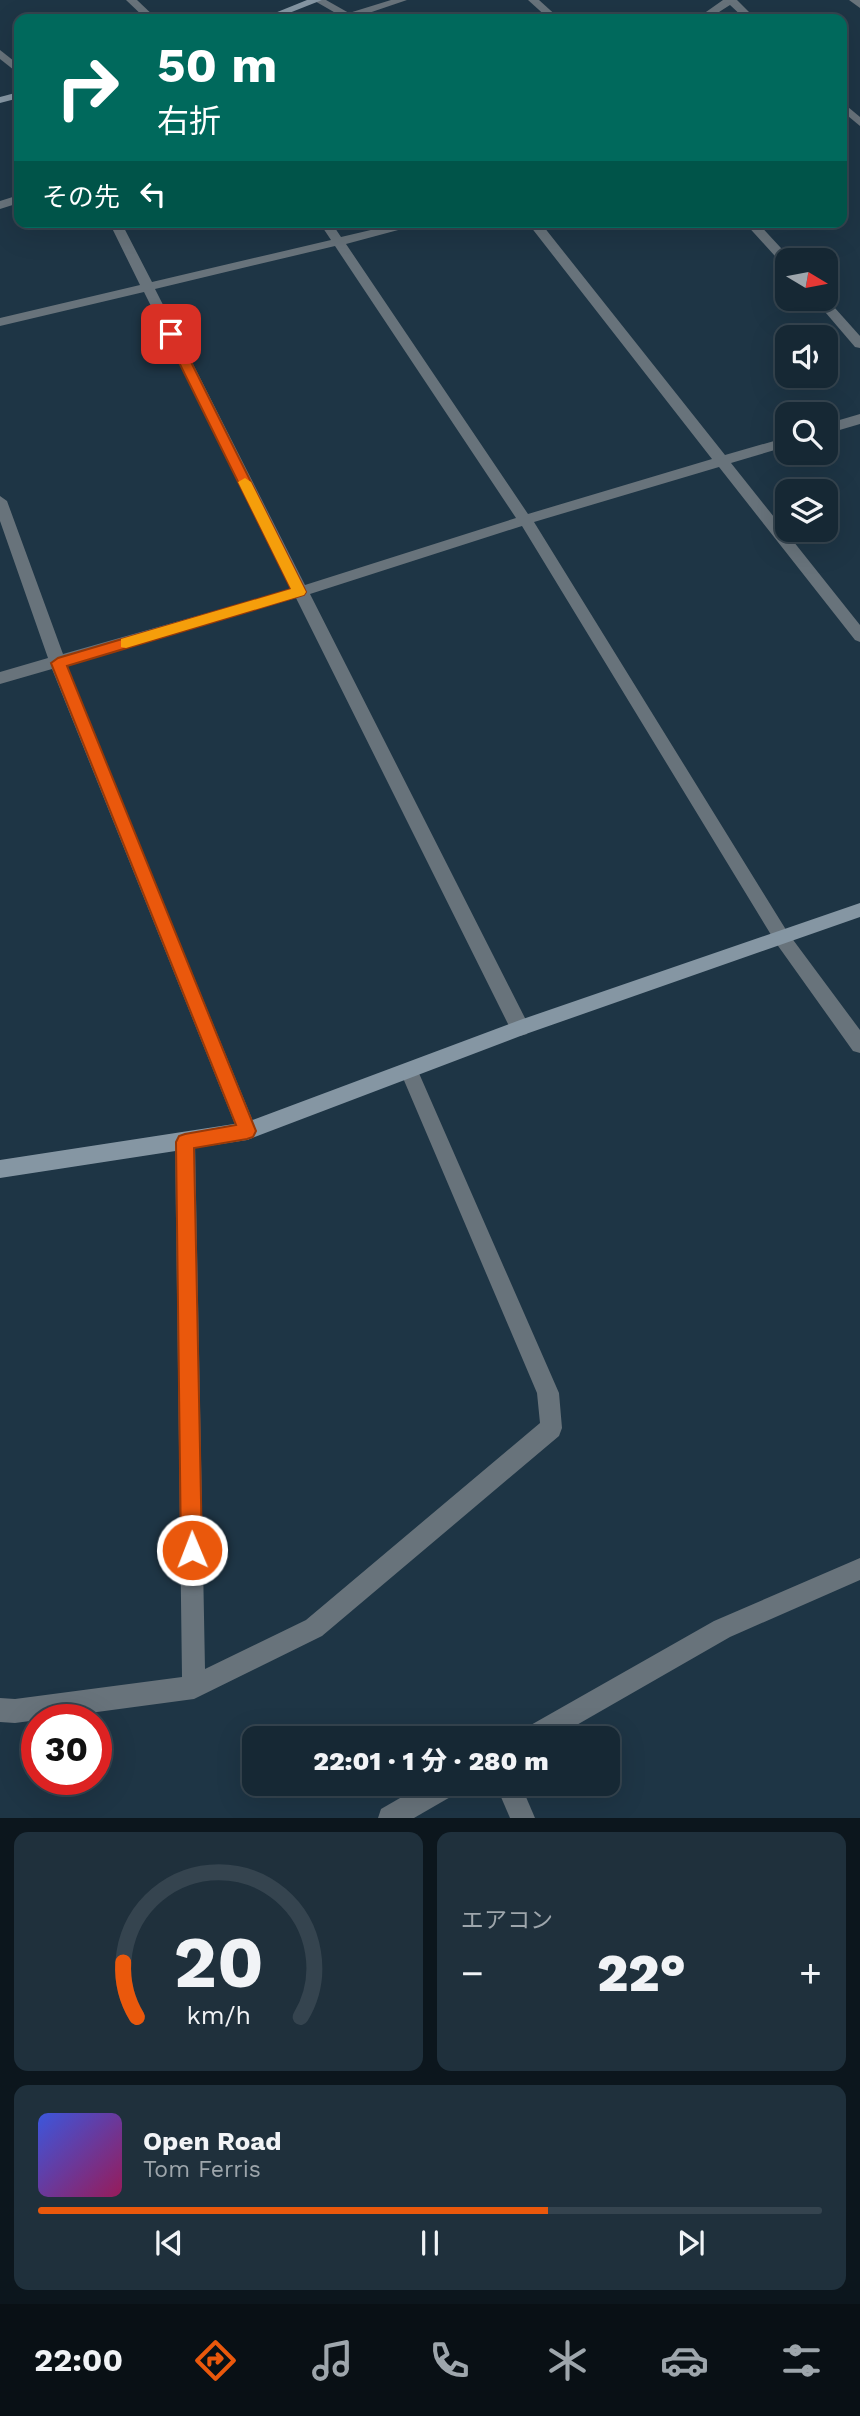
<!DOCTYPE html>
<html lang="ja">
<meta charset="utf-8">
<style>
:root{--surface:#162834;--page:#1f303c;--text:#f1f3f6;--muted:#9ea6ac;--line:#35444f;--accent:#ea580c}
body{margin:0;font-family:"Work Sans","Noto Sans JP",sans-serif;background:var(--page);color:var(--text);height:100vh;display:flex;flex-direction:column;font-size:26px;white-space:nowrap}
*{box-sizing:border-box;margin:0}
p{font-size:23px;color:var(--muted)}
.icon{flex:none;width:38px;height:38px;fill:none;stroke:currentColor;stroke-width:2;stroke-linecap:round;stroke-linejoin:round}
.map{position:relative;height:1818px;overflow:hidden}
.sheet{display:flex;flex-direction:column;gap:14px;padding:14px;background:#0c161d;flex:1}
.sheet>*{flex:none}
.guide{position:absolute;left:14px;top:14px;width:833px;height:214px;border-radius:14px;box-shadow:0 7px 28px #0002,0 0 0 2px var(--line);background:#00695c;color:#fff;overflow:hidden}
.needle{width:46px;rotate:100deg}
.fabs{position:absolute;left:775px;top:248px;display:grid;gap:14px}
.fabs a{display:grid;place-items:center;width:63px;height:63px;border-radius:14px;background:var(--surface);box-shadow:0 7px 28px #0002,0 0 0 2px var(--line);font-size:35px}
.speed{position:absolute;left:21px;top:1704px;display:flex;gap:14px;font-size:35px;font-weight:700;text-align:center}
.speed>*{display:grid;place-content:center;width:91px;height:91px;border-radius:50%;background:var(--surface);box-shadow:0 7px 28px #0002,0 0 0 2px var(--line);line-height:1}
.speed .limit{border:10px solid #d22;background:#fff;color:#111}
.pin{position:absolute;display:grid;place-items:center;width:60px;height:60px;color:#fff;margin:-30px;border-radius:14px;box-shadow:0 4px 10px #0006}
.me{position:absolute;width:77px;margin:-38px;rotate:359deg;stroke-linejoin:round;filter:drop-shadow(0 0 5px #0008)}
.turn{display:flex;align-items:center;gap:24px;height:147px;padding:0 28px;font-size:32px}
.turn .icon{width:91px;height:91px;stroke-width:2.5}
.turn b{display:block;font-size:49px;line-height:60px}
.then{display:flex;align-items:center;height:66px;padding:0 28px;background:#0003;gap:14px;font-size:26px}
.big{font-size:52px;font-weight:800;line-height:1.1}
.sheet .tile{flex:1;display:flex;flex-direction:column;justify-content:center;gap:10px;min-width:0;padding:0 24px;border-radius:14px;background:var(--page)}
.sheet .dial{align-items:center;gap:0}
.dial svg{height:182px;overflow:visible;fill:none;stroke:var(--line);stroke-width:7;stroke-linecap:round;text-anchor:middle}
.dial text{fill:var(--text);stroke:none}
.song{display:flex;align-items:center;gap:21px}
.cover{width:84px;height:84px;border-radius:10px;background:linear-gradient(135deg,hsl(230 70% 55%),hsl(330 70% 35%))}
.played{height:7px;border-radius:4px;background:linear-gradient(90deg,var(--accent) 65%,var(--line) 65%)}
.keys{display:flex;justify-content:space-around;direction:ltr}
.heat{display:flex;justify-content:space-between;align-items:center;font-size:38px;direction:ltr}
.sheet .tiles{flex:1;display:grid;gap:14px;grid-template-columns:1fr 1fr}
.tile:last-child{grid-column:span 2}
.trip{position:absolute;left:242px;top:1726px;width:378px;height:70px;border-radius:14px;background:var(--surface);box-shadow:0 7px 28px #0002,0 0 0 2px var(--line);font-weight:800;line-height:70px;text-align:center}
.tab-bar{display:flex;height:112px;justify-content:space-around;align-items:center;background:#091015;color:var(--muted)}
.tab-bar .icon{width:49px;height:49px}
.tab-bar .on{color:var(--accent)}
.tab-bar b{font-size:32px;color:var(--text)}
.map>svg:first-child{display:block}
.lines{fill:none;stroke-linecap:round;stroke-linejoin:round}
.street{fill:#68737b;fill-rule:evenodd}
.secondary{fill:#8596a3;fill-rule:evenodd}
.route{fill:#ea580c;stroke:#983908;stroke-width:2}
.slow{fill:#f59e0b}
</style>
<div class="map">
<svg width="860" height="1818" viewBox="0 0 860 1818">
<rect width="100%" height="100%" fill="#1e3545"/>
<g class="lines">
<g class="street">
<polygon points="126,0 137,0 157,19 146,19"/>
<polygon points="313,0 326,0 349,13 391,0 407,0 357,17 358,19 346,19"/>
<polygon points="528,0 539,0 560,19 549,19"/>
<polygon points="723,0 737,0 756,19 745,19 730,5 708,19 696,19"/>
<polygon points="849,0 860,0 860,8"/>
<polygon points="0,50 19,65 19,74 0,59"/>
<polygon points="842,102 860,117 860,126 842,111"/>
<polygon points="19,195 19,203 0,209 0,201"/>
<path d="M109 222H121L152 282 331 240 319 222H331L341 237 405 222H428L346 244 528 514 712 459 527 222H540L725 455 788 437V446L731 463 860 625V642L855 640 719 467 534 522 788 933 860 1030V1053L853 1051 776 943 522 526 310 594 527 1022 529 1028 527 1034 520 1036 513 1034 296 598 66 665 257 1131 254 1137 247 1140 240 1137 52 669 0 684V672L48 658 0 521V496L7 501 63 654 292 589 144 292 0 326V318L140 285ZM335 246 516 518 305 585 155 289Z"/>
<polygon points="744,222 757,222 793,261 788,261 788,267 784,266"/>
<polygon points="826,298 860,336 860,348 855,347 814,299"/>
<polygon points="860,414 860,424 826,434 826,424"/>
<polygon points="409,1063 416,1065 418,1071 559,1393 562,1428 559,1436 322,1636 194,1699 15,1723 0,1722 0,1698 15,1699 182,1677 175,1142 178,1136 185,1133 192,1136 195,1142 205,1669 306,1620 540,1423 537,1393 400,1071 402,1065"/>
<polygon points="860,1558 860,1580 730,1637 554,1738 518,1738 522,1730 714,1621"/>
<polygon points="426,1783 462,1783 459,1792 414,1818 378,1818 381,1809"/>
<polygon points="495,1783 520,1783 535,1818 510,1818"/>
</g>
<g class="secondary">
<polygon points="307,0 322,0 274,19 260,19"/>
<polygon points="19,92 19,98 0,103 0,97"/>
<polygon points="860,903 860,917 523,1035 247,1140 0,1178 0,1160 247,1122 520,1020"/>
</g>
</g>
<polygon class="route" points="171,330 177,334 306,592 304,595 67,666 256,1131 253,1137 247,1139 194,1148 202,1550 199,1558 192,1561 184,1558 181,1550 176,1142 179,1136 185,1134 236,1125 51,663 58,658 291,589 165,334"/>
<polygon class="slow" points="245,478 251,482 306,592 304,595 126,648 121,647 121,639 291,589 238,482"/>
</svg>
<div class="fabs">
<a><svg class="needle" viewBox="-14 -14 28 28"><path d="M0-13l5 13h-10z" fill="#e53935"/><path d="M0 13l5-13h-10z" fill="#9ea6ac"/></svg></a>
<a><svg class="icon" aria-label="sound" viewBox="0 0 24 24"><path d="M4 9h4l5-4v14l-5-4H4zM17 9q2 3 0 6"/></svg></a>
<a><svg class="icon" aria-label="search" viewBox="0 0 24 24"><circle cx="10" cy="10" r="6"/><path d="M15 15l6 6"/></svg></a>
<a><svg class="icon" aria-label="layers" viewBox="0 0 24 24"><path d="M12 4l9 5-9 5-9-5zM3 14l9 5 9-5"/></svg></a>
</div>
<div class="speed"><div class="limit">30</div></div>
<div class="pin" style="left:171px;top:334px;background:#d93025"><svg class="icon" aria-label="arrive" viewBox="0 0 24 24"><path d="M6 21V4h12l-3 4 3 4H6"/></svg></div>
<svg class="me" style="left:192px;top:1550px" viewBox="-20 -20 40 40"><circle r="17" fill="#ea580c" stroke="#fff" stroke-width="3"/><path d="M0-11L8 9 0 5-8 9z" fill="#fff"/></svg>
<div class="trip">22:01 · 1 分 · 280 m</div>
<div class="guide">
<div class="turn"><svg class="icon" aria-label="right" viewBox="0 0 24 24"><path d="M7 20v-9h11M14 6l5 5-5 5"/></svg><div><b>50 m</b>右折</div></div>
<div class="then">その先<svg class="icon" aria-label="left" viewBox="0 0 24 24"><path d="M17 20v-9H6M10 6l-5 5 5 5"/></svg></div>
</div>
</div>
<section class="sheet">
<div class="tiles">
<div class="tile dial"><svg viewBox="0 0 100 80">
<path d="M14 69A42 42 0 1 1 86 69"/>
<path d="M14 69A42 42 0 0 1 8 45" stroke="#ea580c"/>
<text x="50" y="56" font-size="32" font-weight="700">20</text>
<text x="50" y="72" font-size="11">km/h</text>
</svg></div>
<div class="tile"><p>エアコン</p>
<div class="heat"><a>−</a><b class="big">22°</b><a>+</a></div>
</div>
<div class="tile">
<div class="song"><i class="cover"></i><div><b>Open Road</b><p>Tom Ferris</p></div></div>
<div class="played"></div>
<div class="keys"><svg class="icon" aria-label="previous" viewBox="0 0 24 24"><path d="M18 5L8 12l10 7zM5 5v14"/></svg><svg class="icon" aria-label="pause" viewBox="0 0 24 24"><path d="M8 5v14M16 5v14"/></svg><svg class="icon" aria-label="next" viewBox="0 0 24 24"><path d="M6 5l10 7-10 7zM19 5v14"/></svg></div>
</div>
</div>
</section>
<nav class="tab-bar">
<b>22:00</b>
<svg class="icon on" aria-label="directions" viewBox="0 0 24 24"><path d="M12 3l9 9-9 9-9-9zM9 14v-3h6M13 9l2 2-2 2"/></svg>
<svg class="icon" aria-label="music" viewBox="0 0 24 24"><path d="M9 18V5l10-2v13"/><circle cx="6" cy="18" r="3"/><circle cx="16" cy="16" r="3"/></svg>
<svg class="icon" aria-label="phone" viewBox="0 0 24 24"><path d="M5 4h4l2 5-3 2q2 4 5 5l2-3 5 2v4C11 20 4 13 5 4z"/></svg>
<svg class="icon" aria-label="climate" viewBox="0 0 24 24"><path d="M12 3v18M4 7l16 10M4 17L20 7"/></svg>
<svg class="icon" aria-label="car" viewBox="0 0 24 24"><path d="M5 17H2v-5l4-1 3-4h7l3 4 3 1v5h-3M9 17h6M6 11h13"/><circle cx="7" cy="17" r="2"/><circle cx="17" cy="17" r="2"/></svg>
<svg class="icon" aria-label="filters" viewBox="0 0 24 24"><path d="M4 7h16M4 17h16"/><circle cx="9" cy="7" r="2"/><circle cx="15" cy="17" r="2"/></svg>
</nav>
